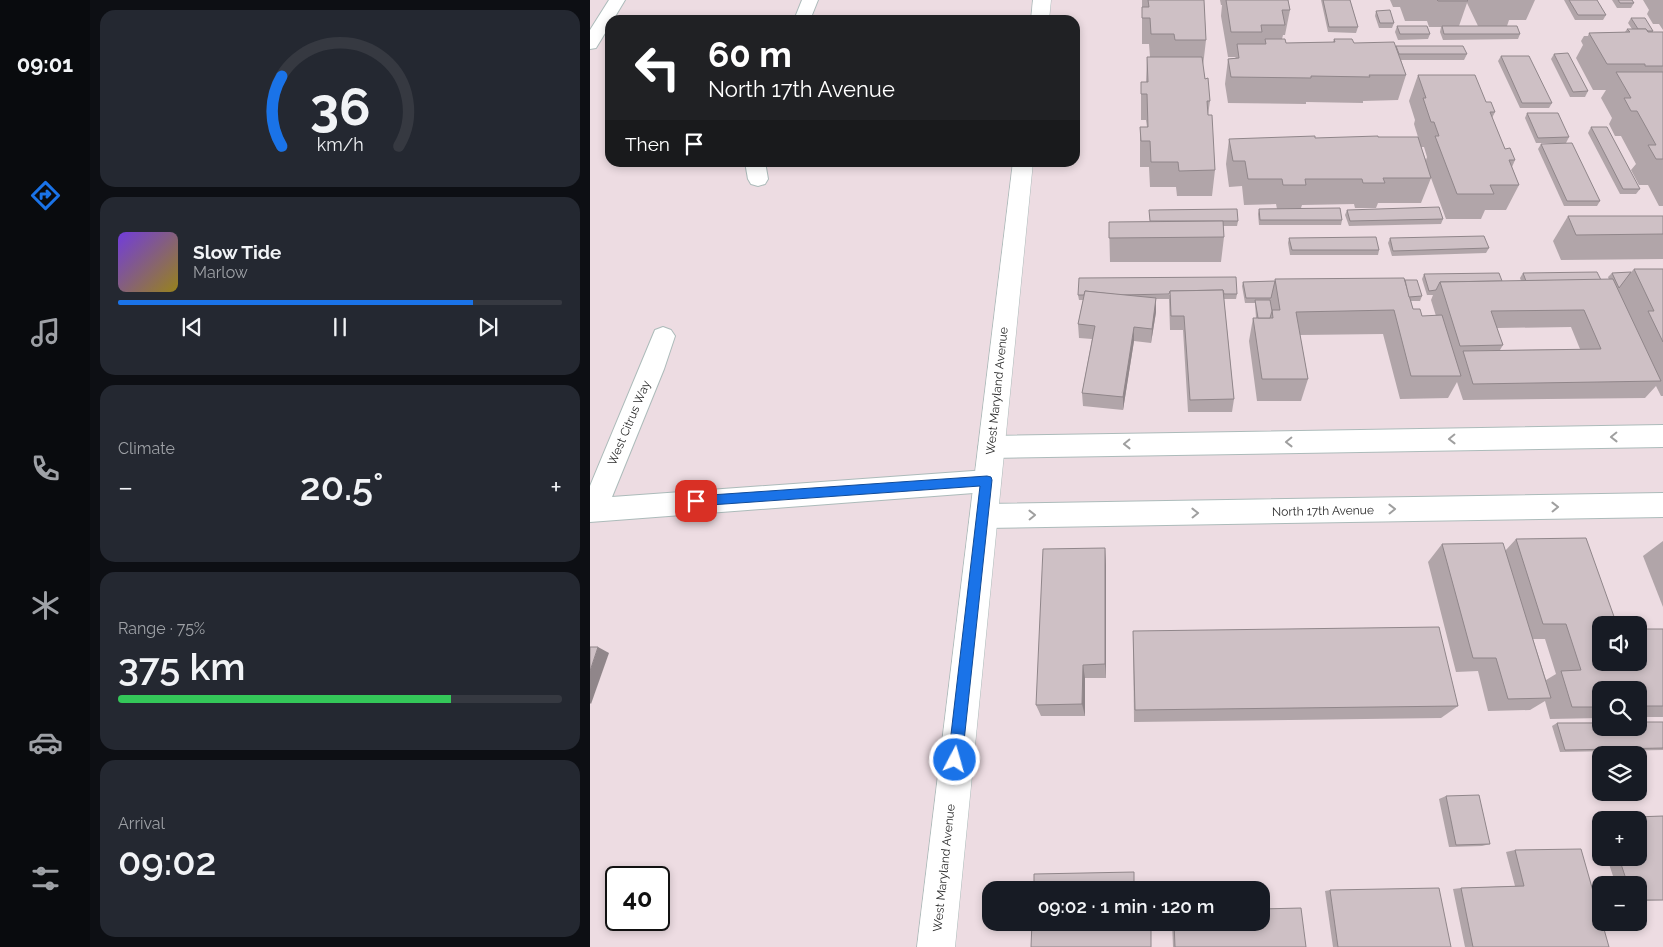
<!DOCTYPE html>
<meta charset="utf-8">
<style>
:root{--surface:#171b24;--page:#242831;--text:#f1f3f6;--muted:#9ea1a6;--line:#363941;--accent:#1a73e8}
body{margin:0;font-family:Raleway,sans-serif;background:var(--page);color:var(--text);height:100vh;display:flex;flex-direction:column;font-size:19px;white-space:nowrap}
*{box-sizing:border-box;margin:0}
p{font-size:16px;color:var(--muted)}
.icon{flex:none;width:28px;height:28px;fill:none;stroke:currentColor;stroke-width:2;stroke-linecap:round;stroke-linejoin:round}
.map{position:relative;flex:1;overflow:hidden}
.drawer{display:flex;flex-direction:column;gap:10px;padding:10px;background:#0d0f14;width:500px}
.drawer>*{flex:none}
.guide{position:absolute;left:15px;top:15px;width:475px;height:152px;border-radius:15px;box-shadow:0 2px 8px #0003;background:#202124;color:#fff;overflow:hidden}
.fabs{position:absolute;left:1002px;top:616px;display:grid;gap:10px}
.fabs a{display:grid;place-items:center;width:55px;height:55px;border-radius:10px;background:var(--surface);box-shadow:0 2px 8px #0003;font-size:25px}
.speed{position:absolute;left:15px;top:866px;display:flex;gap:10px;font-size:25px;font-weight:700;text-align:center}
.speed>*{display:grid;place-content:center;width:65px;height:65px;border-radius:50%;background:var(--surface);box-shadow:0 2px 8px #0003;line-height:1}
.speed .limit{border:2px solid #111;border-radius:8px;background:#fff;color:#111}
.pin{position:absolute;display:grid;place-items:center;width:42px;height:42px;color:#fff;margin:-21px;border-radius:10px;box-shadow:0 2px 8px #0006}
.me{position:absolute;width:55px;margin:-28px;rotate:6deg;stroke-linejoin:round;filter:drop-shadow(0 0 4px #0008)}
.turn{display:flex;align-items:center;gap:18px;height:105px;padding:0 20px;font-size:22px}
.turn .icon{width:65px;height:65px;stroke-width:2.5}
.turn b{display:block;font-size:35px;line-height:42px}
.then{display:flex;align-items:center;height:48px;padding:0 20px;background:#0003;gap:10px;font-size:19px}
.big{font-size:38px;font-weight:600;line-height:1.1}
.drawer .tile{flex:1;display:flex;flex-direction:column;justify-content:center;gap:8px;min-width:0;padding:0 18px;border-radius:15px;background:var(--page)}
.drawer .dial{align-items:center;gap:0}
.dial svg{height:130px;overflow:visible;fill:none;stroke:var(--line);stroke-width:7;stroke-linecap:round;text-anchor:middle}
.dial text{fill:var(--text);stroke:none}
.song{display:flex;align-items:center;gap:15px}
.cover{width:60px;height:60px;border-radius:8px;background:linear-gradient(135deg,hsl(260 70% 55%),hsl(50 70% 35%))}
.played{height:5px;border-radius:2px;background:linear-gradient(90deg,var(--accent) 80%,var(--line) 80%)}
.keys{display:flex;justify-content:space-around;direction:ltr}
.heat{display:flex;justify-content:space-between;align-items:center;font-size:28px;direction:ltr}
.charge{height:8px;border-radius:4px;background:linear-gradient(90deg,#34c759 75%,var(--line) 0)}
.trip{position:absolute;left:392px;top:881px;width:288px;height:50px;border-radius:15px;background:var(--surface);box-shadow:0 2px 8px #0003;font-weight:600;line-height:50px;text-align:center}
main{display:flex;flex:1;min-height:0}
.menu{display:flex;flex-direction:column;width:90px;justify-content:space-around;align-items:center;background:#090b0e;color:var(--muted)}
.menu .icon{width:35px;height:35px}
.menu .current{color:var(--accent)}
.menu b{font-size:22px;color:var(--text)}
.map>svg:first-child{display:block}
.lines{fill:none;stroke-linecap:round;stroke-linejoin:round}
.minor-casing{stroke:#acbbba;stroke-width:2}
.tertiary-casing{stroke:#acbbba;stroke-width:1}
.minor{fill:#fff;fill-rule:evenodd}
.tertiary{fill:#fff;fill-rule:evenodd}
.wall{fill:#b1a5a9;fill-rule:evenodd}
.shaded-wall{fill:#90868a}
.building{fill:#cec0c5;stroke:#90868a}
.oneway{stroke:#9f9f9f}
.route{fill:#1a73e8;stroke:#114b97}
.labels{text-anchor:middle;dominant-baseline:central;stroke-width:4;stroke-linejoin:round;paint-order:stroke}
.street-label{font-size:12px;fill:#2a2a2a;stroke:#fff}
</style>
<main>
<nav class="menu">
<b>09:01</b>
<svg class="icon current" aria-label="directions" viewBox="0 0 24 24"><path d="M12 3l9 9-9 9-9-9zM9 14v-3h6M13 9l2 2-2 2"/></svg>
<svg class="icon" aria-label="music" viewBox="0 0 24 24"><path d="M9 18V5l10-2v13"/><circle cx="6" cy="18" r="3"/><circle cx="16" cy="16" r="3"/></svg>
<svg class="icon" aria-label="phone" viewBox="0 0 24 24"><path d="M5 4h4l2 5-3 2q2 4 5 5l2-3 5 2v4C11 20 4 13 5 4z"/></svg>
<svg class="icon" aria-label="climate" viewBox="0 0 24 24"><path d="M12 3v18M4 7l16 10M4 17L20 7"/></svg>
<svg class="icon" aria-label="car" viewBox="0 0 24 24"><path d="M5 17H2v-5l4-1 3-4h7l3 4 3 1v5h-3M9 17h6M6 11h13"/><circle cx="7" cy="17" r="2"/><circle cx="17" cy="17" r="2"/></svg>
<svg class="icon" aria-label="filters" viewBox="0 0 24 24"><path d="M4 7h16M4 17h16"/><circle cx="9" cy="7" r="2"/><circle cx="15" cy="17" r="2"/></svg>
</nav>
<section class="drawer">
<div class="tile dial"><svg viewBox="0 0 100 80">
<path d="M14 69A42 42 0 1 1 86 69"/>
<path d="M14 69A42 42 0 0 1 14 26" stroke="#1a73e8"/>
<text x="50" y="56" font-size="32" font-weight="700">36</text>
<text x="50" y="72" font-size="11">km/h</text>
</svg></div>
<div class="tile">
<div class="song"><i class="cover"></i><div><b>Slow Tide</b><p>Marlow</p></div></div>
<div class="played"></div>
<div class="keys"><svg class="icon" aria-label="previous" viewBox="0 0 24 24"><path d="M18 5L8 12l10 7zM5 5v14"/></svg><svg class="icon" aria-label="pause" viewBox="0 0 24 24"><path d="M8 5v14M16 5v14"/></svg><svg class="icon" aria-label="next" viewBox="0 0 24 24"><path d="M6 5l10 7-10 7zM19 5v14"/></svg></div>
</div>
<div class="tile"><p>Climate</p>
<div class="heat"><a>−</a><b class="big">20.5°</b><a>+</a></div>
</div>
<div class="tile"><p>Range · 75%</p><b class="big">375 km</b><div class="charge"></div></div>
<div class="tile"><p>Arrival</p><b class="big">09:02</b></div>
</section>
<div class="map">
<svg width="1073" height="947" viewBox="0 0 1073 947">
<rect width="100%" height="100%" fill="#eddce2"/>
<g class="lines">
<g class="minor-casing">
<g id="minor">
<polygon points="19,0 35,0 23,20 20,20 20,25 6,48 0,49 0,30"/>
<polygon points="212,0 228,0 220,20 204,20"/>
<polygon points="155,162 175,162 178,179 175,184 168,186 161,184 158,179"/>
<polygon points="73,327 81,330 85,336 74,369 22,497 397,470 406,473 410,481 406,489 397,492 0,522 0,486 65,330"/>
<polygon points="1073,425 1073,447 401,458 392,455 388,447 392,439 401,436"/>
<polygon points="1073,493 1073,517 394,528 384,524 380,516 384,508 394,504"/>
</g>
</g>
<g class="tertiary-casing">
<g id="tertiary">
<polygon points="443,0 461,0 459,20 441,20"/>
<polygon points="423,162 443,162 365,947 327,947"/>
</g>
</g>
<use href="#minor" class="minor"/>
<use href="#tertiary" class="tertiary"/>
</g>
<g class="wall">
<polygon points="552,0 614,0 616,40 613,66 615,79 620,101 618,115 625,170 622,196 587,196 586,187 560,187 559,167 550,167 550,127 557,127 556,120 551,120 551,82 556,82 557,57 560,57 559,44 552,44"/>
<polygon points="630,0 698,0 700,10 695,35 693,35 692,39 696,43 743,42 744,39 764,43 806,46 877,54 874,60 811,60 816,75 808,100 773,101 773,103 716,102 716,104 638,103 635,84 638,59 645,58 646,57 638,57 631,16 632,5 631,5"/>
<polygon points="731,0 760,0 768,27 766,33 738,32"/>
<polygon points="800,0 945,0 936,20 919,20 917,26 888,26 877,3 869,26 930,34 928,39 853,40 850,32 851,27 839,27 837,21 815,21 810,7 803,7"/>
<polygon points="974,0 1007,0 1016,15 1013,20 985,20"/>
<polygon points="1022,0 1042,0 1044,3 1041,8 1027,8"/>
<polygon points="1053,0 1073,0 1073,30 1069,24 1063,24 1057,14 1059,10"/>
<polygon points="786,11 804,23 802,28 789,28 785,16"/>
<polygon points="1041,18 1063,31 1063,32 1073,32 1073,206 1069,206 1058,185 1049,185 1041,170 1046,164 1031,136 1025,136 1019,124 1022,118 1011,98 1016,90 1003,90 986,58 993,45 991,41 994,36 998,36 999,33 1035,32 1037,29 1042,29 1038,23"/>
<polygon points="807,26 840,34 838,39 808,40 805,32"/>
<polygon points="964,54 998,91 995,97 980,97 961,59"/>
<polygon points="911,56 962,103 959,108 930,108 908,61"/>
<path d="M828 75 896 102 905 112 902 118 915 149 925 160 922 167 929 185 916 210H895L891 219H856L841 178 831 203H788L786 208H765L764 204 712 205 711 208 752 220 751 225H669L668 214 669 209H687L686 204 654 205 652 186 639 187 636 164 639 139 828 137 824 124 825 120 819 101ZM831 147H834L837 157 836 160Z"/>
<polygon points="937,113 979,137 976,143 946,143 935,118"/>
<polygon points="1001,127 1050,189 1046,194 1030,194 998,133"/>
<polygon points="951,144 1010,201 1007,206 974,206 948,149"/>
<polygon points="757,210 853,219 851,224 759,226 755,215"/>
<polygon points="978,216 1073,216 1073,259 971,260 963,241"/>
<polygon points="648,221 647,226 633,226 634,237 631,262 520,262 519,222"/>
<polygon points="699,238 789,250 788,255 700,255 698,243"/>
<polygon points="800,238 899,248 896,253 802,256 798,243"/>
<path d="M1044 269H1073V396H1071L1066 386 1055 398 873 400 867 382 858 398 810 399 793 334 710 335 718 379 711 401H667L659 341 663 318H666L665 303H655L652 286 653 282 685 281V279L815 280 832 296 830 301H821L823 309 832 316H846L841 300 843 295H837L832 279 834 274 912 281H931L930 278 933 273 1011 280H1019L1018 277 1022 273 1041 272ZM981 327 990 349 910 350 913 345 907 328Z"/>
<polygon points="647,294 646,299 634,299 644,399 642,412 598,412 593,330 580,330 579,299 566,299 566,312 561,343 544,341 533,410 493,406 492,393 502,339 489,338 488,324 493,300 489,300 488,295"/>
<path d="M926 539 1011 662 1073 629V717H1049V690H1011V718L960 719 955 701 940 710 898 711 888 671 866 672 838 562 852 544 915 551ZM943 639H955L966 674 956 680Z"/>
<polygon points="1073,541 1073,607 1053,556"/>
<polygon points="515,548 516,566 516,678 495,678 495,716 451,716 446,705"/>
<polygon points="543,631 868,706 851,718 544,722"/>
<polygon points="1073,722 1073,750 970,752 962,726 967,723"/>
<polygon points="856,796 900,844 892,846 859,847 849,799"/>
<polygon points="1073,816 1073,900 1049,901 1049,885 1026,885 1017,858 1049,858 1049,820 1011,820 1011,838 1006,820 1016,818"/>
<polygon points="925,850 1019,947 875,947 863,889 871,888 925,886 916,852"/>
<polygon points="740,890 861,947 743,947 735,891"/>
<polygon points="582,922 671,922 716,947 583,947"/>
</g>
<g class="shaded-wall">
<polygon points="566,298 566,312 561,343 562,329"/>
<polygon points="544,327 544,341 533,410 533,397"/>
<polygon points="515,548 516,566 516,678 515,664"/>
<polygon points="8,647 19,653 1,704 0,703 0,671"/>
<polygon points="493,665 495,678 495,716 492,704"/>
</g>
<g class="building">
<polygon points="558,0 614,0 616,40 585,40 584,34 561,34 560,18 552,18 552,7 559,7"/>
<polygon points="636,0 698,0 700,10 692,10 695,25 671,25 672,32 641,32"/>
<polygon points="733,0 760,0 768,27 739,27"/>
<polygon points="847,0 877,0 878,1 848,1"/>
<polygon points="979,0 1007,0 1016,15 988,15"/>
<polygon points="1028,0 1042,0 1044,3 1030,3"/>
<polygon points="800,10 804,23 790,23 786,11"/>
<polygon points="1041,18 1055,18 1063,31 1058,31 1056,29 1048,29"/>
<polygon points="807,26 837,26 840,34 810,34"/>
<polygon points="852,26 927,26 930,34 854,34"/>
<polygon points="1037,29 1056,29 1058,32 1073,32 1073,66 1055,66 1055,64 1017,64 999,33 1040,32"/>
<polygon points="675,39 695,39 696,43 745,42 744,39 762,39 764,43 804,42 816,75 779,75 780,77 721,76 721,78 641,77 638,59 649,58 647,44 676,44"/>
<polygon points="806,46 873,46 877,54 809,54"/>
<polygon points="978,53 998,91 983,92 964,54"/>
<polygon points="911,56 939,56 962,103 932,103"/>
<polygon points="557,57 612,57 615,79 618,78 620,101 617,101 618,115 622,115 625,170 589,171 588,162 561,162 560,141 551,141 550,127 558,127 557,94 551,94 551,82 558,82"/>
<polygon points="1026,72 1073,72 1073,159 1066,159 1058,145 1066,145 1047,111 1041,111 1034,98 1041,98"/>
<polygon points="828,75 885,75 896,102 901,102 905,112 900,112 915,149 920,148 925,160 919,160 929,185 900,185 904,194 867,194 845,136 849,136 844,122 841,122 833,98 836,98"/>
<polygon points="937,113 968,113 979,137 948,138"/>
<polygon points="1001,127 1017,127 1050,189 1033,189"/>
<polygon points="725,136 725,138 788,136 788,137 828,137 841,178 793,178 795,183 773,183 772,179 715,179 716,185 693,185 692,179 658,179 655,161 643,161 639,139"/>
<polygon points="982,143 1010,201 977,201 951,144"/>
<polygon points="849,207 853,219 760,221 757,210"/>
<polygon points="750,208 752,220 670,220 669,209"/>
<polygon points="647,209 648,221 560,221 559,210"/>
<polygon points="978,216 1073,216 1073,234 986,235"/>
<polygon points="633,221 634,237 519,238 519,222"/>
<polygon points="894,236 899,248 803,251 800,238"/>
<polygon points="786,237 789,250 702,250 699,238"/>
<polygon points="1044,269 1073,269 1073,342 1058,311 1064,311"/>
<polygon points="1007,272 1011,280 936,281 933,273"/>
<polygon points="1041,272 1029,288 1022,273"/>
<polygon points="909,273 912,281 850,282 846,290 839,291 834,274"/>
<polygon points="646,277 647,294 634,294 633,290 580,291 579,294 529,295 495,291 494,295 488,295 489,278"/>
<polygon points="814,278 823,309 830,309 832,316 852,315 871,376 821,376 804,310 706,312 718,379 672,379 663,318 683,318 682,310 690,310 685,279"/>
<polygon points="1023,279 1071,381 883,384 873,351 1011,349 994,310 901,311 913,345 870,346 850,282"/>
<polygon points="815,280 827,280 832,296 819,297"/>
<polygon points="685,281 681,298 656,298 653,282"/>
<polygon points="633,290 644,399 600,400 594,316 581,316 580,291"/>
<polygon points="495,291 566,298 562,329 544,327 533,397 492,393 505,326 488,324"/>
<polygon points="665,300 680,300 682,311 680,318 668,318"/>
<polygon points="996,538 1027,625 1011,625 1011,662 1049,662 1049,629 1073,629 1073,706 1049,706 1049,690 1011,690 1011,707 982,707 971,671 991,670 976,624 953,624 926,539"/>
<polygon points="913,543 961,698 918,699 906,658 883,658 852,544"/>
<polygon points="515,548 515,664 493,665 492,704 446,705 453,549"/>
<polygon points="849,627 868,706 545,710 543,631"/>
<polygon points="0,647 8,647 0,671"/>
<polygon points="1049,722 1073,722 1073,748 975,750 967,723 1011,723 1011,728 1049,728"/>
<polygon points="889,795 900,844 866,845 856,796"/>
<polygon points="1073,816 1073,900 1049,900 1049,885 1038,885 1029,858 1049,858 1049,820 1017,820 1016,818"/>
<polygon points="991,849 1011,919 1011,922 1012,922 1019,947 883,947 871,888 934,886 925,850"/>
<polygon points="544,872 544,890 444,890 444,874"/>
<polygon points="849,888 861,947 748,947 740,890"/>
<polygon points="711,908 716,947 585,947 584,922 671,922 671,909"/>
<polygon points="442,922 561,922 561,947 441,947"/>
</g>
<defs><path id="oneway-chevron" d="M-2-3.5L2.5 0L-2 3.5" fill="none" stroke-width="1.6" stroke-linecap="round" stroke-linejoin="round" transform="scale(1.25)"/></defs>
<g class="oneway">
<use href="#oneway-chevron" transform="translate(1024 437) rotate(179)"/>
<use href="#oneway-chevron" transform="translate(862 439) rotate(179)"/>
<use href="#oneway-chevron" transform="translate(699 442) rotate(179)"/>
<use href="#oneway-chevron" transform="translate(537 444) rotate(179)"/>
<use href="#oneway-chevron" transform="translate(965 507) rotate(-1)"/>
<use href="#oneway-chevron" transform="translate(802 509) rotate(-1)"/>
<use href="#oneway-chevron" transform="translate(605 513) rotate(-1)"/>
<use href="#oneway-chevron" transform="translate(442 515) rotate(-1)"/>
</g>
<polygon class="route" points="397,476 401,477 402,480 372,760 370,765 365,767 360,765 358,760 390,486 106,506 102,505 100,501 102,498 106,496"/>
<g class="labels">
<g class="street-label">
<text transform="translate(407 391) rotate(-84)">West Maryland Avenue</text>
<text transform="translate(39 423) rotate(-67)">West Citrus Way</text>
<text transform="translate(733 511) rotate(-1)">North 17th Avenue</text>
<text transform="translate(354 868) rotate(-84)">West Maryland Avenue</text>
</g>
</g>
</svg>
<div class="fabs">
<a><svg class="icon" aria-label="sound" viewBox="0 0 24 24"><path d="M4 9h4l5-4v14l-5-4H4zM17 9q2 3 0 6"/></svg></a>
<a><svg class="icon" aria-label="search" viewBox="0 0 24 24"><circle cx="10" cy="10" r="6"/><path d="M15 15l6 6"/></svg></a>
<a><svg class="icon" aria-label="layers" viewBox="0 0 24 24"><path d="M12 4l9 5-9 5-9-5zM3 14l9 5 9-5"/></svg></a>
<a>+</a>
<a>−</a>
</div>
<div class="speed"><div class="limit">40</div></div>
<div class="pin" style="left:106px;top:501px;background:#d93025"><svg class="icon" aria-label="arrive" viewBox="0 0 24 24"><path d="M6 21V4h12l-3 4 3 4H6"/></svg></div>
<svg class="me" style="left:365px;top:760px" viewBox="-20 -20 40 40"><circle r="17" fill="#1a73e8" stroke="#fff" stroke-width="3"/><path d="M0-11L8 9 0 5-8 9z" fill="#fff"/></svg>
<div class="trip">09:02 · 1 min · 120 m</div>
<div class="guide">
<div class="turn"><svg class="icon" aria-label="left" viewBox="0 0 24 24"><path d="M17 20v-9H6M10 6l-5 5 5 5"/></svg><div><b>60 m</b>North 17th Avenue</div></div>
<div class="then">Then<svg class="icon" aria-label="arrive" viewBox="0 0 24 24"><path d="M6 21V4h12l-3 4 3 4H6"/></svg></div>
</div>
</div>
</main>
